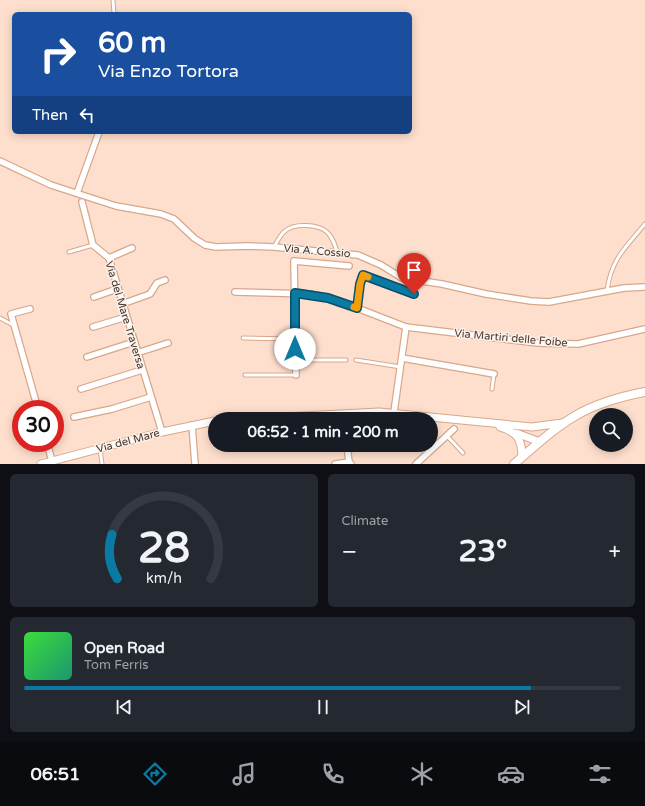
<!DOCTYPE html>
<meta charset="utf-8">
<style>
:root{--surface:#171b24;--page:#242831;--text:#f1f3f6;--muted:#9ea1a6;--line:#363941;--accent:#0a7aa3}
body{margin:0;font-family:"Varela Round",sans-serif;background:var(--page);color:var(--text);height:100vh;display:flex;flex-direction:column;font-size:15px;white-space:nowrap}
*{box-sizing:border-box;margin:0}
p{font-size:13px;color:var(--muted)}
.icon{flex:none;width:22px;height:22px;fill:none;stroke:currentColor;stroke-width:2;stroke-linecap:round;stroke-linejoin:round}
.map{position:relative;height:464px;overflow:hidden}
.drawer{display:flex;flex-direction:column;gap:10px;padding:10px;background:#0d0f14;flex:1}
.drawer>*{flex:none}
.hud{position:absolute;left:12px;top:12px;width:400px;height:122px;border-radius:6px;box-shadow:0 2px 10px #0003;background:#1a4fa0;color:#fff;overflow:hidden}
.controls{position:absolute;left:589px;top:408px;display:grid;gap:8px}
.controls a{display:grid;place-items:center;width:44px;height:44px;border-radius:50%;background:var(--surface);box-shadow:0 2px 10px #0003;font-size:20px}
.speed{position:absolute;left:12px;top:400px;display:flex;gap:8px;font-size:20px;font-weight:700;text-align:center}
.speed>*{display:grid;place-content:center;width:52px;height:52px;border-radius:50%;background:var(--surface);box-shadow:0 2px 10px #0003;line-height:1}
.speed .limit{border:6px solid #d22;background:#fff;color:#111}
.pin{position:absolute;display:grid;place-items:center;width:34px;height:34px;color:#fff;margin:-41px -17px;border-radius:50% 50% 50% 0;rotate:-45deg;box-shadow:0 0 4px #0007}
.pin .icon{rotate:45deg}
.me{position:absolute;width:44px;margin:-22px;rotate:0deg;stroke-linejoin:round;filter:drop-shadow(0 0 3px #0008)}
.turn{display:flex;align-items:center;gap:14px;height:84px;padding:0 20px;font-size:18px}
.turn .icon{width:52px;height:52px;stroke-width:2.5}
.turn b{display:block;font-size:28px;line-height:34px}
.then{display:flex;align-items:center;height:38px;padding:0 20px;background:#0003;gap:8px;font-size:15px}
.big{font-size:30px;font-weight:700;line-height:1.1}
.drawer .card{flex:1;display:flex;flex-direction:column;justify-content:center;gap:6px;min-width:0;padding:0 14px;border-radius:6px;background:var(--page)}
.drawer .dial{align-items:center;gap:0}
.dial svg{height:104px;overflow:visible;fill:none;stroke:var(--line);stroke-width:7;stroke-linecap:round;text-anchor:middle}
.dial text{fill:var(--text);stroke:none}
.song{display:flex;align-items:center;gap:12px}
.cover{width:48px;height:48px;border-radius:6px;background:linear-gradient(135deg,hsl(120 70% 55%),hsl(160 70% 35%))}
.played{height:4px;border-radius:2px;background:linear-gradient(90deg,var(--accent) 85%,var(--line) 85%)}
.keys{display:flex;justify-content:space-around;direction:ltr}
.heat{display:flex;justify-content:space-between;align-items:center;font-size:22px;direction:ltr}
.drawer .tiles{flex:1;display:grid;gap:10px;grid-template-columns:1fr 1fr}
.card:last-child{grid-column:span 2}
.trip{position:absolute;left:208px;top:412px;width:230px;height:40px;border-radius:20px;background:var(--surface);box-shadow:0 2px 10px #0003;font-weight:700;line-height:40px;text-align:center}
.tab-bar{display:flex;height:64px;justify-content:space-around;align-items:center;background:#090b0e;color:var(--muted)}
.tab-bar .icon{width:28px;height:28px}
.tab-bar .active{color:var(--accent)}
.tab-bar b{font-size:18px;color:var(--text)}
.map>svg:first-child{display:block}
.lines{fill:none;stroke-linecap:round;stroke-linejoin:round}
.service-casing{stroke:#d8a78a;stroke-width:5}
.minor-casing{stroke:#d8a78a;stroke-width:8}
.tertiary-casing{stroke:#d8a78a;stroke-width:9}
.secondary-casing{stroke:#d8a78a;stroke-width:10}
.service{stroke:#fff;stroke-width:3}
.minor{stroke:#fff;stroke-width:5.5}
.tertiary{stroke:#fff;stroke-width:7}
.secondary{stroke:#fff;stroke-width:8}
.route-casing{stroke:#064f6a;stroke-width:10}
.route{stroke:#0a7aa3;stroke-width:7}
.slow{stroke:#f59e0b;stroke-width:7}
.labels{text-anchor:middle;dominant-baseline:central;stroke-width:3;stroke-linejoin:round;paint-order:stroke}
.street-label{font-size:11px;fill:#493529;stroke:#fbf1eb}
</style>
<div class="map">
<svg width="645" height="464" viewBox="0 0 645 464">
<rect width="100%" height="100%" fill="#fedfcd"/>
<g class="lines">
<g class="service-casing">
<g id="service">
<polyline points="113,0 114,14"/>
<path d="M274 247C277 242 280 235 285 231 294 223 318 224 327 232 333 238 335 245 337 252"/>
<polyline points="69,252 93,245"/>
<path d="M607 291C611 259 626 247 645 224"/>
<polyline points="0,318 13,325"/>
<polyline points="243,338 295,339"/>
<polyline points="296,360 346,360"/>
<polyline points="356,360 401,367"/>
<polyline points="245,375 295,375"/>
<polyline points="492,389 494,374"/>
<polyline points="447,436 463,453"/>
<polyline points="100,449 102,464"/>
</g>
</g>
<g class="minor-casing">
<g id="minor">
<polyline points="0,161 51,185 91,198 116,206 161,214 174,219 194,238 205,245 216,247 247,246 274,247 358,255 381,265 402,278 442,284 486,294 531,301 549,302 624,288 645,287"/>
<polyline points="77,193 99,132"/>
<polyline points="82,202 93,245 109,258 162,432"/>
<polyline points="109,258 132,248"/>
<polyline points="235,292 310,294 328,298 357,308 406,327 538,343 578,344 645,329"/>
<polyline points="94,297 117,289"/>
<polyline points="122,304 150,294 157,283 165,280"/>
<polyline points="357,308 360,284 363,275 414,294"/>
<polyline points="30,309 11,314 38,409"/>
<polyline points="93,327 126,317"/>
<polyline points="137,353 168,343"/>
<polyline points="87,357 134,342"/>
<polyline points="402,358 494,374"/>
<polyline points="296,375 294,261 349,266"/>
<polyline points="81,389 142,370"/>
<polyline points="394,412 406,327"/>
<polyline points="74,417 112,409 151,397"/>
<polyline points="192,425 195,464"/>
<polyline points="47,443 52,461"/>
<polyline points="347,445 349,462 351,464"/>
<polyline points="335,464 349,462"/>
<polyline points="416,464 454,429"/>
</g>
</g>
<g class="tertiary-casing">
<g id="tertiary">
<polyline points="242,419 379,412 532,427 562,423"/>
<path d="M500 427C517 432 522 439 522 457"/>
<polyline points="516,433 540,442"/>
<polyline points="41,464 162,432 215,421"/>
</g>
</g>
<g class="secondary-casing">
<path id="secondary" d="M514 464C561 423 581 404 645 392"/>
</g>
<use href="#service" class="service"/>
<use href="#minor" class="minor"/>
<use href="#tertiary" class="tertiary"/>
<use href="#secondary" class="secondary"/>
</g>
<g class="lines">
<g class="route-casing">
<polyline id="route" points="295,349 295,293 328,298 357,308 360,284 363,275 414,294"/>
</g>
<use href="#route" class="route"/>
<polyline class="slow" points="354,307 357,308 360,284 363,275 368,277"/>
</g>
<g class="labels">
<g class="street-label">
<text transform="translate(317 251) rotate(5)">Via A. Cossio</text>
<text transform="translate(125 315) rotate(73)">Via del Mare Traversa</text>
<text transform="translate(511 338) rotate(5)">Via Martiri delle Foibe</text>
<text transform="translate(128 441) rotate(-15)">Via del Mare</text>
</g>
</g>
</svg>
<div class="controls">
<a><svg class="icon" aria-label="search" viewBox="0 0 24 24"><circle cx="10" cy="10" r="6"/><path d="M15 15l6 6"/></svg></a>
</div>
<div class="speed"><div class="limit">30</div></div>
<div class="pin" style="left:414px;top:294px;background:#d93025"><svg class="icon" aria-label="arrive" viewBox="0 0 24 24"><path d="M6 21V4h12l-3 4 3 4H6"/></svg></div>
<svg class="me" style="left:295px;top:349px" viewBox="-20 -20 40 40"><circle r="19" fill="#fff"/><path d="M0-13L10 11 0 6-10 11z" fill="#0a7aa3"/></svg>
<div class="trip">06:52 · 1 min · 200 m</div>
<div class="hud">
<div class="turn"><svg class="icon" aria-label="right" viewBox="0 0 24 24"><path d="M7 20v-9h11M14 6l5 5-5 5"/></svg><div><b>60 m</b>Via Enzo Tortora</div></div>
<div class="then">Then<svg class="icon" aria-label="left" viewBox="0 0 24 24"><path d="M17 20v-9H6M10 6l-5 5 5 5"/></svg></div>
</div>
</div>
<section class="drawer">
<div class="tiles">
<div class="card dial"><svg viewBox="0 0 100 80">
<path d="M14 69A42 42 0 1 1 86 69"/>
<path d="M14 69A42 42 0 0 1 10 35" stroke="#0a7aa3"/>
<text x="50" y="56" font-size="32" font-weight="700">28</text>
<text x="50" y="72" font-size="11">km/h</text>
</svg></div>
<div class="card"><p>Climate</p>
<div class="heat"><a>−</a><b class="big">23°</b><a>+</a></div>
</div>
<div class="card">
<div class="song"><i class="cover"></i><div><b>Open Road</b><p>Tom Ferris</p></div></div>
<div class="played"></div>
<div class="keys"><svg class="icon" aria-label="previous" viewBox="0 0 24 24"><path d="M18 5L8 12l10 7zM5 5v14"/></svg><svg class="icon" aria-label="pause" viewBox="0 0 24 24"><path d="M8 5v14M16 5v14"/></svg><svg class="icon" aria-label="next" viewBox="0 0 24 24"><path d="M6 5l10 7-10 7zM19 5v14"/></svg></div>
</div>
</div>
</section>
<nav class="tab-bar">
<b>06:51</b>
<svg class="icon active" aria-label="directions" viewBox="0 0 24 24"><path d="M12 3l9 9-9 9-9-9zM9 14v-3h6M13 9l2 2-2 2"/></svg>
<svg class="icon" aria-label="music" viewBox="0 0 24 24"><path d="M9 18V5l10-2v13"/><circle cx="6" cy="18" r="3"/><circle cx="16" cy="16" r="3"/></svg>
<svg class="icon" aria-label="phone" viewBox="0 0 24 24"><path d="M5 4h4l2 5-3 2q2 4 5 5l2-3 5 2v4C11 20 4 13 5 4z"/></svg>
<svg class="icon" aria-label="climate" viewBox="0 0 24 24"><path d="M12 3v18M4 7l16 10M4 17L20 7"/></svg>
<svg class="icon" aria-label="car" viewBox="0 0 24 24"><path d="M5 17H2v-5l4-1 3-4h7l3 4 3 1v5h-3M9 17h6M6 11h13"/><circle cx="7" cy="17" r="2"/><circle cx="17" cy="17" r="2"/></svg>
<svg class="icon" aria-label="filters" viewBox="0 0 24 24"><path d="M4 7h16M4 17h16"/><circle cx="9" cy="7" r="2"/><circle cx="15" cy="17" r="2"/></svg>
</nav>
